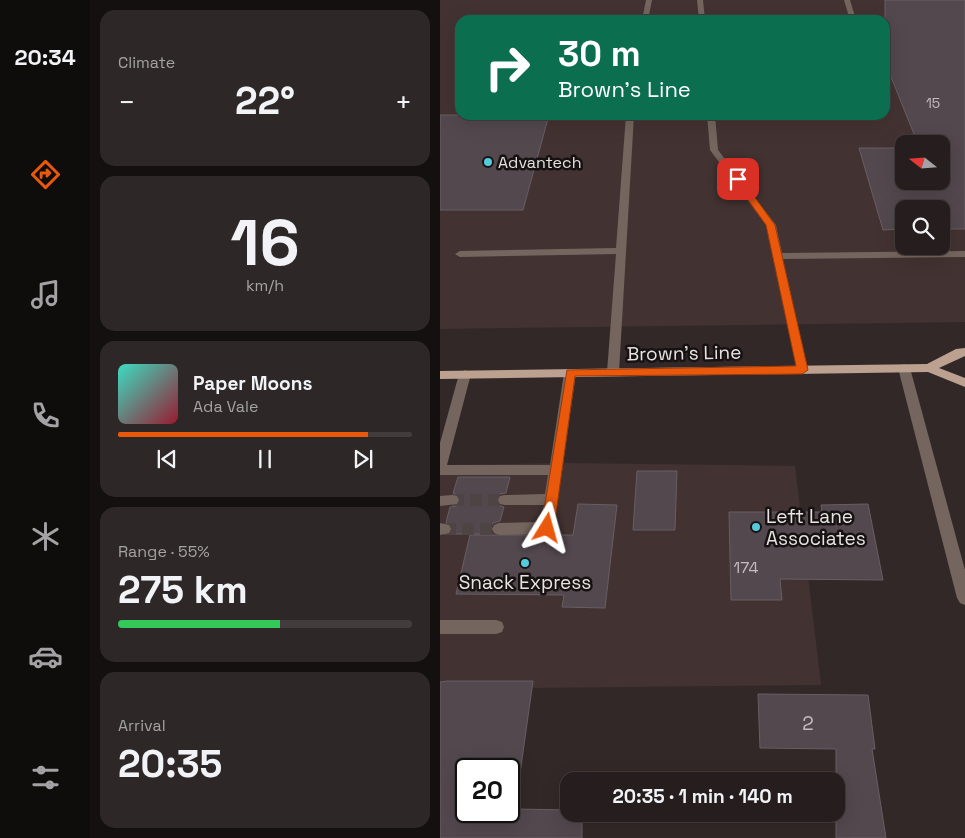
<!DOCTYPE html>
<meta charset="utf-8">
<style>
:root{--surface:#261e1e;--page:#2e2727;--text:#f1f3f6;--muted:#a4a2a4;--line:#423c3c;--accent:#ea580c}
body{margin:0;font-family:"Space Grotesk",sans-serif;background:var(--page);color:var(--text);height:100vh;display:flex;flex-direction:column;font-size:19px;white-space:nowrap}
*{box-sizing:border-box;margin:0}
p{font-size:16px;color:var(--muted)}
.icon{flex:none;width:28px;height:28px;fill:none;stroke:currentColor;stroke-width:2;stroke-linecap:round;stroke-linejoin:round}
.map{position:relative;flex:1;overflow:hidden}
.sheet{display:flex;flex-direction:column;gap:10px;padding:10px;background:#151010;width:350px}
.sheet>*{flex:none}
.banner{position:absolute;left:15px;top:15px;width:435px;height:105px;border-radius:15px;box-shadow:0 5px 20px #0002,0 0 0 1px var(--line);background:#0b6e4f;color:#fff;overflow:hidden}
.needle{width:32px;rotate:287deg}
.buttons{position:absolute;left:455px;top:135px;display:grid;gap:10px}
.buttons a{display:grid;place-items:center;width:55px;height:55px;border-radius:10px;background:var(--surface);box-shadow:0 5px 20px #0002,0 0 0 1px var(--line);font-size:25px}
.speed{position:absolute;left:15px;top:758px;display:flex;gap:10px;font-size:25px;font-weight:700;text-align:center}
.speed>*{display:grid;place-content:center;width:65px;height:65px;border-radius:50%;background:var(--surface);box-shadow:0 5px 20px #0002,0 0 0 1px var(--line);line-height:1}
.speed .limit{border:2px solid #111;border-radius:8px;background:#fff;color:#111}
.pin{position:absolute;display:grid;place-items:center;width:42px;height:42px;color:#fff;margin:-21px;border-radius:10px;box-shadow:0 2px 8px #0006}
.me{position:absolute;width:55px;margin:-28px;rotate:8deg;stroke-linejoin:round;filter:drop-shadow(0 0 4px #0008)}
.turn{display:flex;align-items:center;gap:18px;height:105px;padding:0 20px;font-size:22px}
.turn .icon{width:65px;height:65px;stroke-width:2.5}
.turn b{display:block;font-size:35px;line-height:42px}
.big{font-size:38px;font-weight:800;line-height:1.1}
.sheet .widget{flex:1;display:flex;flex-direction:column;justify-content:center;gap:8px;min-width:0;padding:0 18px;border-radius:15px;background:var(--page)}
.sheet .dial{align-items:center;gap:0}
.dial b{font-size:65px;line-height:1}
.song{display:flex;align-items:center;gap:15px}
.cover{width:60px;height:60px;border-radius:8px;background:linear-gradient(135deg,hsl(170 70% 55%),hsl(350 70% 35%))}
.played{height:5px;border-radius:2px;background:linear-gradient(90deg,var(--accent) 85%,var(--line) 85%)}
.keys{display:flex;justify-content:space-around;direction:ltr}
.heat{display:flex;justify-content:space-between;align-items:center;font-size:28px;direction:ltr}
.charge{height:8px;border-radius:4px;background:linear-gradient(90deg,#34c759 55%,var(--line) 0)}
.trip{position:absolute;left:120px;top:772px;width:285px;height:50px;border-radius:15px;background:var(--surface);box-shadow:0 5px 20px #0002,0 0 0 1px var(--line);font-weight:800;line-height:50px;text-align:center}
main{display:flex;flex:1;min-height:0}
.tabs{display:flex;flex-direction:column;width:90px;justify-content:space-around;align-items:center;background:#0f0c0c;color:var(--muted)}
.tabs .icon{width:35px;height:35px}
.tabs .selected{color:var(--accent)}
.tabs b{font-size:22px;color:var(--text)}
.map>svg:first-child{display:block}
.built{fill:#433232;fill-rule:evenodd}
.building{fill:#52484e;stroke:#695e64;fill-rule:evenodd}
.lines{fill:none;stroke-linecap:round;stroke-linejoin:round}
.minor-tunnel{stroke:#4e4444;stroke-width:12;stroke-dasharray:12 6;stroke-linecap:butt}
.minor{fill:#74665e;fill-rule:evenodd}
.major{fill:#bca190;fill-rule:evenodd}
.route{fill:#ea580c;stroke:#983908}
.poi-dot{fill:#53cbdb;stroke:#171212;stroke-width:2}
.labels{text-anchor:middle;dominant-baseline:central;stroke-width:5;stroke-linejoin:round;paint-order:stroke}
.far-number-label{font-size:14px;fill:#c3bcbd}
.far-poi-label{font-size:16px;fill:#e9e2e2;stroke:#171212;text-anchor:start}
.number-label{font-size:16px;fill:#c3bcbd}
.street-label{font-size:19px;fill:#e9e2e2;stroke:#171212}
.poi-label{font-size:19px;fill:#e9e2e2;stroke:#171212;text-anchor:start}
.near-number-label{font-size:19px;fill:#c3bcbd}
</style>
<main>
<nav class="tabs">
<b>20:34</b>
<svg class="icon selected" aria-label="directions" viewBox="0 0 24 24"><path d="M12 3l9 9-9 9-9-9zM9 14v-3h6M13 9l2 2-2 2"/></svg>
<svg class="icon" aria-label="music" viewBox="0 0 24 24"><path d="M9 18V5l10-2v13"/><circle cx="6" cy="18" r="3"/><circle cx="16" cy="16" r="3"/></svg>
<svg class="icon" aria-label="phone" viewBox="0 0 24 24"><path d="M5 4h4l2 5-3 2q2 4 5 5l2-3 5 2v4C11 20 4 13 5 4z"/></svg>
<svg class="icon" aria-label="climate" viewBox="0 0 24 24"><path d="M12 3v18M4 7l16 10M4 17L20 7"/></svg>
<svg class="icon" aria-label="car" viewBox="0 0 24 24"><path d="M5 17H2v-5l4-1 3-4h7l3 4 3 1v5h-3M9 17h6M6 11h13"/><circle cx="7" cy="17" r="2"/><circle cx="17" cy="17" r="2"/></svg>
<svg class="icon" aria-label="filters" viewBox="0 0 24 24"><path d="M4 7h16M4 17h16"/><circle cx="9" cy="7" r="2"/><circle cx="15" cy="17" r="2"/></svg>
</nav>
<section class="sheet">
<div class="widget"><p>Climate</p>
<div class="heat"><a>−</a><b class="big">22°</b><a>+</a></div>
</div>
<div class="widget dial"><b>16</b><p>km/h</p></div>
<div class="widget">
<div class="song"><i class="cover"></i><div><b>Paper Moons</b><p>Ada Vale</p></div></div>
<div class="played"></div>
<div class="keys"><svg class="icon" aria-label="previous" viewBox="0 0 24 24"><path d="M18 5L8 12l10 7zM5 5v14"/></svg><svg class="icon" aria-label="pause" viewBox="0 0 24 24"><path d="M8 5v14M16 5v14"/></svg><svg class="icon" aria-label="next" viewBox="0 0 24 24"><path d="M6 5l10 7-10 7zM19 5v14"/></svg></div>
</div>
<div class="widget"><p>Range · 55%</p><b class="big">275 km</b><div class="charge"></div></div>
<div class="widget"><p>Arrival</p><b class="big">20:35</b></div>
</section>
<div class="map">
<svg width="525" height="838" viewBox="0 0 525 838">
<rect width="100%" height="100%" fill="#332828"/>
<g class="built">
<path d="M0 0H525V322L0 329ZM20 20H445V115H20ZM464 144H501V181H464ZM464 209H501V246H464Z"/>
<polygon points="126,463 355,466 381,685 0,689 0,465"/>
</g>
<g class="building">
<polygon points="445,0 525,0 525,229 501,229 501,209 464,209 464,229 443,230 419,148 464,148 464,181 501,181 501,144 478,144 445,62"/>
<polygon points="0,115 109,115 83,210 0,210"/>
<polygon points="197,471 237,471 235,530 193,530"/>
<polygon points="18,477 70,477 66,493 60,494 56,499 58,505 64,507 60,521 53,523 50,528 52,534 10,534 13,528 6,522 10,507 17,506 21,501 19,495 13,493"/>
<polygon points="138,504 177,505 165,608 122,607 124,595 16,594 30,535 133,535"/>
<polygon points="428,504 443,580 340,579 342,600 291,600 289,512 382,512 381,505"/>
<path d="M8 681H93L75 809 129 810V814H142V838H0V682ZM26 769H69V811H26Z"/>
<polygon points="318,694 428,695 435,749 432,749 446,838 396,838 396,749 320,748"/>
</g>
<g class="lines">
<g class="minor-tunnel">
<polyline points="12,500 65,500"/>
<polyline points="4,529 59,529"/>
</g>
<g class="minor">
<polygon points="206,0 212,0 208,20 202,20"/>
<polygon points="257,0 263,0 265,20 259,20"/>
<polygon points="404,0 410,0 416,20 410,20"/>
<polygon points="186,115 194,115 179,372 173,376 167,372 176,254 20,257 15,254 20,251 176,248"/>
<polygon points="267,115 275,115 278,150 336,225 342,253 525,251 525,257 343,259 368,370 366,373 358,373 326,225 270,150"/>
<polygon points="464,364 470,368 525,570 525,605 520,603 517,598 458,368"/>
<polygon points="130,369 136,373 114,528 112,532 107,534 59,535 54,533 52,529 54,525 59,523 101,522 104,505 65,505 60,504 58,500 60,496 65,495 105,494 108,475 0,475 0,443 19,374 25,370 31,374 7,465 110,465 124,373"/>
<polygon points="12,495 17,496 19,500 17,504 0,506 0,496"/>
<polygon points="0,523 9,525 11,529 9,533 0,535"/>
<polygon points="0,620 56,620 62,622 64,627 62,632 56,634 0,634"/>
</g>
<polygon class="major" points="525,348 525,356 499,368 525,378 525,387 488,372 0,379 0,371 487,364 516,349"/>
</g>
<polygon class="route" points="295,177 300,177 335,225 368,370 362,374 135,376 114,528 107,534 103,532 101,528 127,370 356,366 326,225 293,179"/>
<g class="poi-dot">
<circle cx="48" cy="162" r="5"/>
<circle cx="316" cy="527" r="5"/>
<circle cx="85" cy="563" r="5"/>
</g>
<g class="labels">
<g class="far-number-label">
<text x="493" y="103">15</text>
</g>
<g class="far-poi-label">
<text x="58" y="162">Advantech</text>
</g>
<g class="number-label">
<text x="306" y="567">174</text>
</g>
<g class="street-label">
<text transform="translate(244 353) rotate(-1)">Brown's Line</text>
</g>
<g class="poi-label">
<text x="326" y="516">Left Lane<tspan x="326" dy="22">Associates</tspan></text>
<text x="85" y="582" text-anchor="middle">Snack Express</text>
</g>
<g class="near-number-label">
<text x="368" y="723">2</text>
</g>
</g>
</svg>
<div class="buttons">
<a><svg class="needle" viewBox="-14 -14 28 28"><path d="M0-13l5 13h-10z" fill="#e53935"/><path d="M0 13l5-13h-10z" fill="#a4a2a4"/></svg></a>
<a><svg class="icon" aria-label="search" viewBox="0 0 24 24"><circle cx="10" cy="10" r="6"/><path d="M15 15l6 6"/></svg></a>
</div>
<div class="speed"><div class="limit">20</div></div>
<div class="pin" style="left:298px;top:179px;background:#d93025"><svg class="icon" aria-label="arrive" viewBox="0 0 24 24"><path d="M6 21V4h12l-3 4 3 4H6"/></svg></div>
<svg class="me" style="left:107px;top:528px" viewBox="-20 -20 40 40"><path d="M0-17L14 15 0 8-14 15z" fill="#ea580c" stroke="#fff" stroke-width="4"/></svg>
<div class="trip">20:35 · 1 min · 140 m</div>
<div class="banner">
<div class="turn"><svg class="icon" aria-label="right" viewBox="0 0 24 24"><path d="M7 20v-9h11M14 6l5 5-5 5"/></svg><div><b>30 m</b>Brown's Line</div></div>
</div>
</div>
</main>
